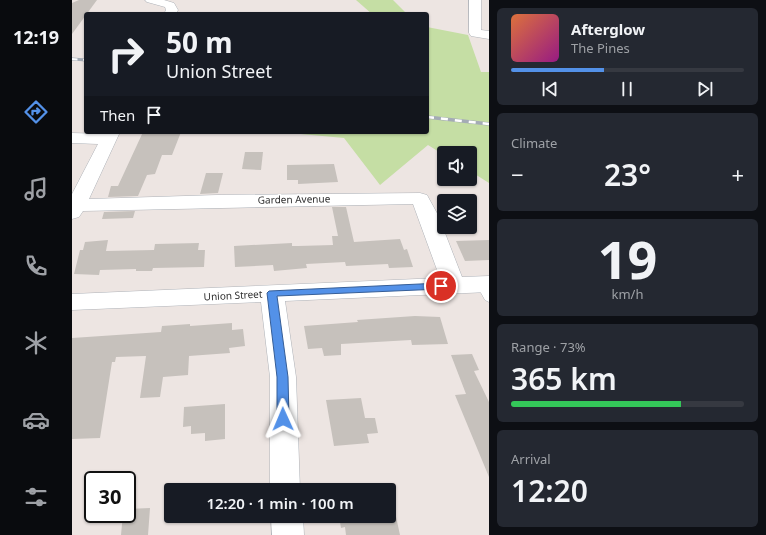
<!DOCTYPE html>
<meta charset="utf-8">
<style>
:root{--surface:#171b24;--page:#242831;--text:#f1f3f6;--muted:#9ea1a6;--line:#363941;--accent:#5391e8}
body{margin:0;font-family:"Noto Sans",sans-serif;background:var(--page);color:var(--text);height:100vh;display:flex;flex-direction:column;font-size:15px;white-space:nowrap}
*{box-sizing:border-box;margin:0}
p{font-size:13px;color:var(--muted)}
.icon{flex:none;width:22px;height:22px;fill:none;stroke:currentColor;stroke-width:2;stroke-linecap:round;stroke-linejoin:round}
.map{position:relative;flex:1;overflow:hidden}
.details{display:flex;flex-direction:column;gap:8px;padding:8px;background:#0d0f14;width:277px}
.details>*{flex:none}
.banner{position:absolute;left:12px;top:12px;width:345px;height:122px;border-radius:4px;box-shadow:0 1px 3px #0004;background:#171b24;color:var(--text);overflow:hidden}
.tools{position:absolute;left:365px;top:146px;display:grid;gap:8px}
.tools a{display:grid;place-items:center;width:40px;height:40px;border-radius:4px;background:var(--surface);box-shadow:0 1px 3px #0004;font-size:20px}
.speed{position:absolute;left:12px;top:471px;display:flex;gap:8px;font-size:20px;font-weight:700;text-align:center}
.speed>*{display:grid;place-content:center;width:52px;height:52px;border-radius:50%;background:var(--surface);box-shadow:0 1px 3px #0004;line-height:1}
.speed .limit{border:2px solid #111;border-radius:6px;background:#fff;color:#111}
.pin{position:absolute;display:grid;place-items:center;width:34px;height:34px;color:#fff;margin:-17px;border:2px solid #fff;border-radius:50%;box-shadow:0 1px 4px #0007}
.me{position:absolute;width:44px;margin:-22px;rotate:359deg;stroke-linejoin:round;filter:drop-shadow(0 0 3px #0008)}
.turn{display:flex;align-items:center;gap:14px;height:84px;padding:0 16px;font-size:18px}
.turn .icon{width:52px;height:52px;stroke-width:2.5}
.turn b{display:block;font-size:28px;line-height:34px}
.then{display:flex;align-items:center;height:38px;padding:0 16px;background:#0003;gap:8px;font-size:15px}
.big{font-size:30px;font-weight:600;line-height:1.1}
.details .card{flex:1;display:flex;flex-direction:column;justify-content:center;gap:6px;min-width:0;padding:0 14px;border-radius:6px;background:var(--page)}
.details .dial{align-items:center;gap:0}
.dial b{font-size:52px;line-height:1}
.song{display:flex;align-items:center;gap:12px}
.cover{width:48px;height:48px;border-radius:6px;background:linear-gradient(135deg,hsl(20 70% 55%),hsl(310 70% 35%))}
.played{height:4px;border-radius:2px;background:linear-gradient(90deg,var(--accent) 40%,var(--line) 40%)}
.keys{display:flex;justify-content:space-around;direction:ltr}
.heat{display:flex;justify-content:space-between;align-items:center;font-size:22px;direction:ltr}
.charge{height:6px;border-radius:3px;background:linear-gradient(90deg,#34c759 73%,var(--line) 0)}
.trip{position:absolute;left:92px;top:483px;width:232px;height:40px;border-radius:4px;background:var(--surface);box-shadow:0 1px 3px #0004;font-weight:600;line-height:40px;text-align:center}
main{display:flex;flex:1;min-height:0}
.dock{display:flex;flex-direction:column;width:72px;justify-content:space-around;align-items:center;background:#090b0e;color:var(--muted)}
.dock .icon{width:28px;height:28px}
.dock .selected{color:var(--accent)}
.dock b{font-size:18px;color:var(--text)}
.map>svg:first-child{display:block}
.green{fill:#c5dea4}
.building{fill:#c6c1bc}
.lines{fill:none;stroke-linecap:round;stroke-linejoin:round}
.service-casing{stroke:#aeb2b8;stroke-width:1}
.minor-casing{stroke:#aeb2b8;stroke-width:1}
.service{fill:#fff;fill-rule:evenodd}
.minor{fill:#fff;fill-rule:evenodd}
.rail-far1-casing{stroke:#a4abb5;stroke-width:3}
.rail-casing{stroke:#a4abb5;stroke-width:3.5}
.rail-far1{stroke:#fff;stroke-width:2;stroke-dasharray:5.5;stroke-linecap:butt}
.rail{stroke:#fff;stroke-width:2.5;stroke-dasharray:7;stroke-linecap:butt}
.route{fill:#5391e8;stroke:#365e97}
.labels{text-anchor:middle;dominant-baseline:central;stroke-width:3;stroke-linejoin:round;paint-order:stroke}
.street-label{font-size:10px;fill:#2d2d2d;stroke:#fff}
</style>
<main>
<nav class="dock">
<b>12:19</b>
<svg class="icon selected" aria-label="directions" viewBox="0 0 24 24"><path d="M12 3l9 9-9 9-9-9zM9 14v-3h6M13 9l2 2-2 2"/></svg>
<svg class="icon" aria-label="music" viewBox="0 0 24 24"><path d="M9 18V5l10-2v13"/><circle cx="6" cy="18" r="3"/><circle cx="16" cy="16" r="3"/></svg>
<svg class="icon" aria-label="phone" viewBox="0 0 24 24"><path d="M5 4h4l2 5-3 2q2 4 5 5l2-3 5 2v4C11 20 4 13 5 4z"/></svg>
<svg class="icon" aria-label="climate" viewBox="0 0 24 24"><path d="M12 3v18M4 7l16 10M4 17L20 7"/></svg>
<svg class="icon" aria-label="car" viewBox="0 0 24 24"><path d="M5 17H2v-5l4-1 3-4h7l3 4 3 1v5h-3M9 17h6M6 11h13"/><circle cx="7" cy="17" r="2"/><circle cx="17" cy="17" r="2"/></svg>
<svg class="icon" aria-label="filters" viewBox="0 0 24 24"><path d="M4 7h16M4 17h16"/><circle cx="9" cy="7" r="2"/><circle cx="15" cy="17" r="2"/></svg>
</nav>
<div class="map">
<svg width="417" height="535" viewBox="0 0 417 535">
<rect width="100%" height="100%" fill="#ede5e2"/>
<g class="green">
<polygon points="284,0 321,0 335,14 300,14"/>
<polygon points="355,27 396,35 409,72 417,72 417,183 398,171 398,153 372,153 372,155 356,145 308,185 272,138 207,132 355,132"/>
</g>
<g class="building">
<polygon points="7,0 25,0 0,34 0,3"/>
<polygon points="71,132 109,132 100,155 90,155 83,174 75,175 66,196 36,197 39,186 46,186"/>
<polygon points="173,152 191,152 189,170 170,169"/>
<polygon points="262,164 266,182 226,184 226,180 215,180 215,165"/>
<polygon points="134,173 151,173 146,193 128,194"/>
<polygon points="260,207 274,207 282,242 328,239 332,250 335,249 341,267 317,268 316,264 274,266 273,262 234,264 235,268 202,271 201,265 163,267 162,246 220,243 220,246 226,246 261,245 260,236 266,236"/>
<polygon points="63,211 61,218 30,219 32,212"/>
<polygon points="36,240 34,251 82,250 83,244 127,243 126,250 133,250 132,267 81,268 80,271 64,271 64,269 28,270 27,275 2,274 8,250 11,250 13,242"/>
<polygon points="417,240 417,260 393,261 384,241"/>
<polygon points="343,316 368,317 376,344 340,345 339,340 269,344 269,355 252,356 250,348 236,349 232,326 286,322 285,320"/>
<polygon points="160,323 160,330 171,329 173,346 157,348 158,353 117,356 116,375 91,377 88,397 68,398 74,356 44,357 43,362 40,362 28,438 0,439 0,338 89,332 90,326 118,324 118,326"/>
<polygon points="400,354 407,370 402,371 417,402 417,477 383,395 394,394 379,355"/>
<polygon points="289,398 293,418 303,418 306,433 295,434 297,443 262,446 254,400"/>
<polygon points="153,404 153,439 133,441 133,433 119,434 119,426 111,427 112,407"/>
<polygon points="318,489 328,535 274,535 273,527 269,528 267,516 317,516 317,490 307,490"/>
<polygon points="78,508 76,535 49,535 51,514 55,514 55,509"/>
</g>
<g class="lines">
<g class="service-casing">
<polygon id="service" points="410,280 414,281 417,285 417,302 413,300 404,284 406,281"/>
</g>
<g class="minor-casing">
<g id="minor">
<polygon points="73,0 92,0 102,3 106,10 104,14 92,14 94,10 93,7 75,2"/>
<polygon points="397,0 409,0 409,30 417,31 417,39 399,36 397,33"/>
<polygon points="32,132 48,132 17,199 145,195 348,193 355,195 366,215 390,277 417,276 417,292 213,301 224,377 228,490 198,490 198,377 189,302 0,310 0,294 368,278 341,204 11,211 7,217 0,219 0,194 26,144 0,143 0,133 31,134"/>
<polygon points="199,516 231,516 232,535 200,535"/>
</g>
</g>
<use href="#service" class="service"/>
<use href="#minor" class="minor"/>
<g class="rail-far1-casing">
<polyline id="rail-far1" points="0,59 14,60"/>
</g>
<g class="rail-casing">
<polyline id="rail" points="355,117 417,124"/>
</g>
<use href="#rail-far1" class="rail-far1"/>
<use href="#rail" class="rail"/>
</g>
<polygon class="route" points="369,283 374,286 369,289 205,296 216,377 217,419 215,422 211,424 207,422 205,419 205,377 195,293 197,291"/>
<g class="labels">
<g class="street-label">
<text transform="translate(222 199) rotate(-1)">Garden Avenue</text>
<text transform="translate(161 295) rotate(-3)">Union Street</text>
</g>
</g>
</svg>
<div class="tools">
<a><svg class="icon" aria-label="sound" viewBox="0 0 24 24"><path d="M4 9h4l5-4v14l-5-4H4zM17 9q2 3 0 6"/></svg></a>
<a><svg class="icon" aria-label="layers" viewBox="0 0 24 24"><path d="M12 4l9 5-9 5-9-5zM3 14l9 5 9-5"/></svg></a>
</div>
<div class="speed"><div class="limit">30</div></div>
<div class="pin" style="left:369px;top:286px;background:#d93025"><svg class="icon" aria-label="arrive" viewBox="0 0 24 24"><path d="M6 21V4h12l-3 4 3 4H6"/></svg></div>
<svg class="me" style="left:211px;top:419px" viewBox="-20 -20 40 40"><path d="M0-17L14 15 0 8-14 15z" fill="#5391e8" stroke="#fff" stroke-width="4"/></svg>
<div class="trip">12:20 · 1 min · 100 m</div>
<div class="banner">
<div class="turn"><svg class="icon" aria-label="right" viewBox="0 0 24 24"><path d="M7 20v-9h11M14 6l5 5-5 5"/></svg><div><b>50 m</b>Union Street</div></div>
<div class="then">Then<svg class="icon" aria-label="arrive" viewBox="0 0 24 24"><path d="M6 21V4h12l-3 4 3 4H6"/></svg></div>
</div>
</div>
<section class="details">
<div class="card">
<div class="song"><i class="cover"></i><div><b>Afterglow</b><p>The Pines</p></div></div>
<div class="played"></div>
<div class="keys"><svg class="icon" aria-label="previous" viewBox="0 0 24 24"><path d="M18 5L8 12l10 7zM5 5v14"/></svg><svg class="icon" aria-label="pause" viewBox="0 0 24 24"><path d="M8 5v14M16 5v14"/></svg><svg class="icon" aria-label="next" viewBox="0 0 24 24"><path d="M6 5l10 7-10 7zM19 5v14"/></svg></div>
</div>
<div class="card"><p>Climate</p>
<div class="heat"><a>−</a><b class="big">23°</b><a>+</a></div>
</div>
<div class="card dial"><b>19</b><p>km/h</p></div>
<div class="card"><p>Range · 73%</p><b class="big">365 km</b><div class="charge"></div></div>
<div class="card"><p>Arrival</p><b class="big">12:20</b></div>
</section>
</main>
